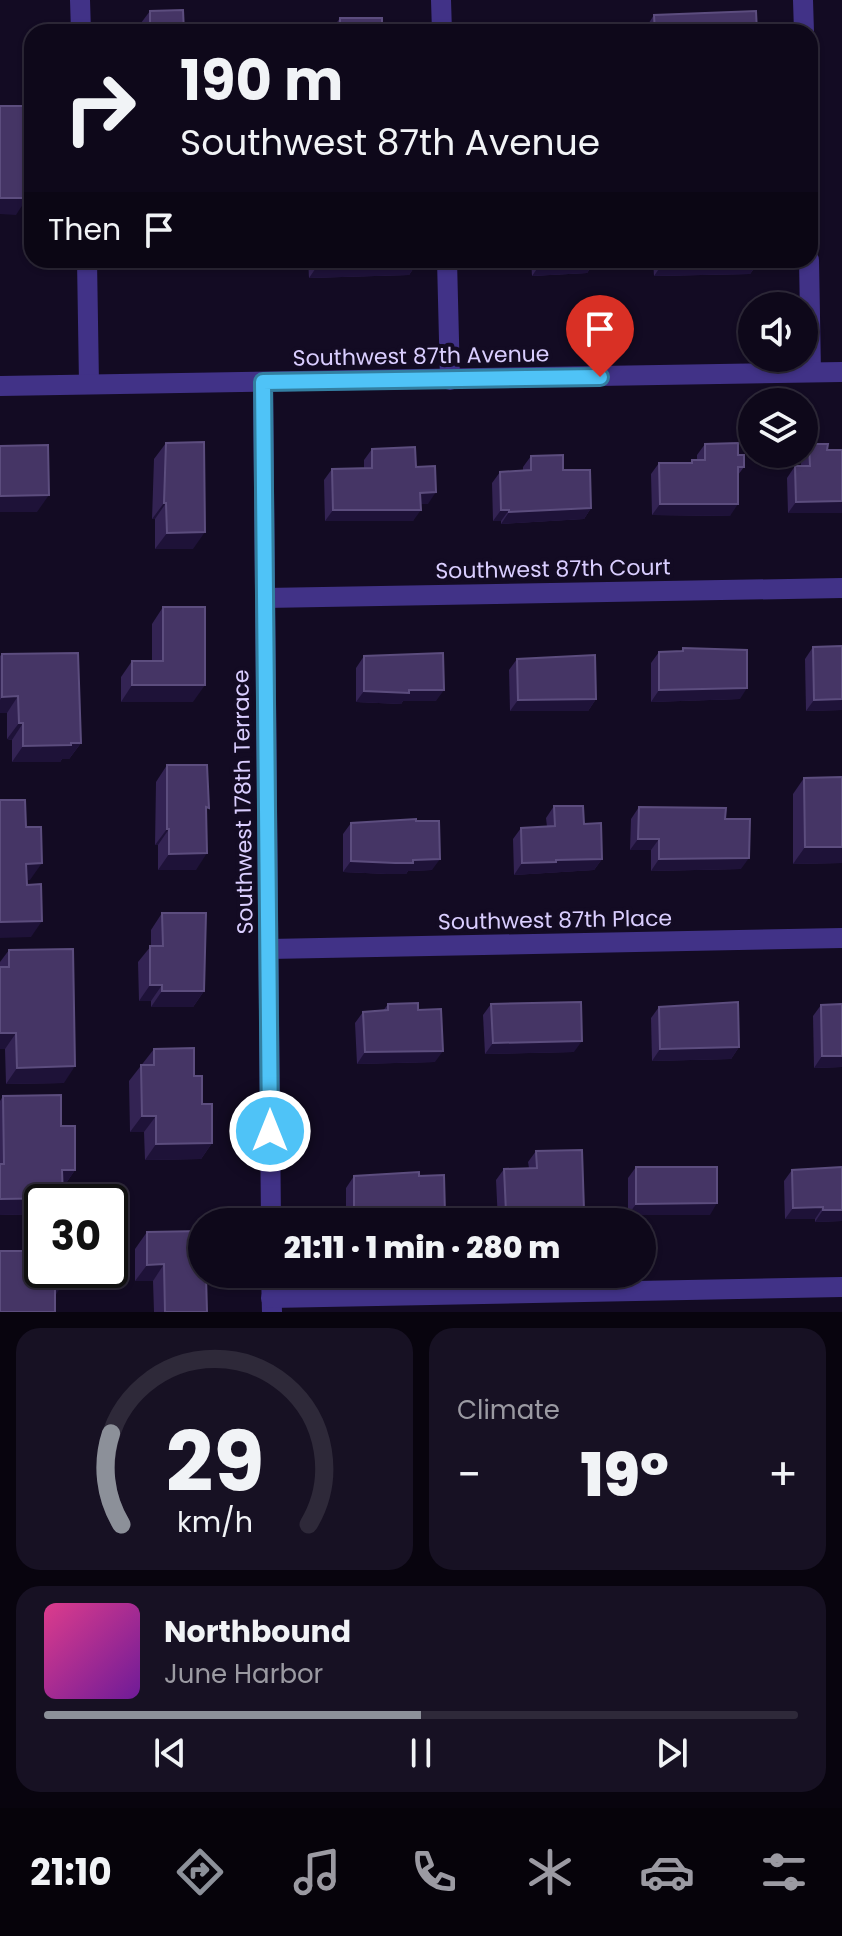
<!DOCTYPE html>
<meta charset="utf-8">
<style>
:root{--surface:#0e081a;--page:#171123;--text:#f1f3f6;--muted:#9b9aa2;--line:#2e2939;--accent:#8c9099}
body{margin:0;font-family:Poppins,sans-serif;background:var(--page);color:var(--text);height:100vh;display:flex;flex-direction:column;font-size:30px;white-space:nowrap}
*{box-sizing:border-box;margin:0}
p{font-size:26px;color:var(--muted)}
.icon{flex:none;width:44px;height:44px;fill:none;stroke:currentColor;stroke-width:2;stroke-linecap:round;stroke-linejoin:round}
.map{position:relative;height:1312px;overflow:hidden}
.drawer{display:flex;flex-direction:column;gap:16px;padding:16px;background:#08040e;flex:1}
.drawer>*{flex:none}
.banner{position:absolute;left:24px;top:24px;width:794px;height:244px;border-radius:24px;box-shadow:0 2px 6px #0004,0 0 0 2px var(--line);background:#0e081a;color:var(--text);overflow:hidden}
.fabs{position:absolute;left:738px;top:292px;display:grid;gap:16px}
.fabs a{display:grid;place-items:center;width:80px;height:80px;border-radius:50%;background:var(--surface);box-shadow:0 2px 6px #0004,0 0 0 2px var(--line);font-size:40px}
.speed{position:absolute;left:24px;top:1184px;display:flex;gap:16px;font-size:40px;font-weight:700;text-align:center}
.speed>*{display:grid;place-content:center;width:104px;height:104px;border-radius:50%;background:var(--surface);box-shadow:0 2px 6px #0004,0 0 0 2px var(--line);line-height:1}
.speed .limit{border:4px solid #111;border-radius:12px;background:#fff;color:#111}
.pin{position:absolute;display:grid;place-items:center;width:68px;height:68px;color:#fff;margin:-82px -34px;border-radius:50% 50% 50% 0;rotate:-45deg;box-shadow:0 0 8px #0007}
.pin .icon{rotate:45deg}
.me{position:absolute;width:88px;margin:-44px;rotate:0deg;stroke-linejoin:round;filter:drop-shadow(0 0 6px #0008)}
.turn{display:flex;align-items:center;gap:28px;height:168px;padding:0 24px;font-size:36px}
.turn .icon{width:104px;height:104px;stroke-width:2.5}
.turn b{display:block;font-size:56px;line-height:68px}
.then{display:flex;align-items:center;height:76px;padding:0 24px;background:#0003;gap:16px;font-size:30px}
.big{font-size:60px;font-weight:800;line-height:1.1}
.drawer .tile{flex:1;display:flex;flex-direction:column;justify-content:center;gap:12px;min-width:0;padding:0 28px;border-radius:24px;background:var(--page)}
.drawer .dial{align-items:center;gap:0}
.dial svg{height:208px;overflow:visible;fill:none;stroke:var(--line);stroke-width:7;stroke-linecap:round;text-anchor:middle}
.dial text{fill:var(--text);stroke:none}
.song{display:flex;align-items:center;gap:24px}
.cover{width:96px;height:96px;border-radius:12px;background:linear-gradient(135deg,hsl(330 70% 55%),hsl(280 70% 35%))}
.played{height:8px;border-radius:4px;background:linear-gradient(90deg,var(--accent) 50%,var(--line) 50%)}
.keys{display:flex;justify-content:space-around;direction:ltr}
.heat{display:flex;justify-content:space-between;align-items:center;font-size:44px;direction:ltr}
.drawer .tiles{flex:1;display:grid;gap:16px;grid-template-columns:1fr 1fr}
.tile:last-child{grid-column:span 2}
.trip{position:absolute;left:188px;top:1208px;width:468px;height:80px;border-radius:40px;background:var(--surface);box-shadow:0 2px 6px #0004,0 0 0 2px var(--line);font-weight:800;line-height:80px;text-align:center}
.dock{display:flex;height:128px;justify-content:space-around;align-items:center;background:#06030a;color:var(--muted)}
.dock .icon{width:56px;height:56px}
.dock .current{color:var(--accent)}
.dock b{font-size:36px;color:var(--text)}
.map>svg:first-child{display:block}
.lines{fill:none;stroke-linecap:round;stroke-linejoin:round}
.minor{stroke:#413287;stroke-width:20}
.tertiary{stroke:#413287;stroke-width:20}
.wall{fill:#332353}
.shaded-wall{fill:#1e1238}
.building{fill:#453565;stroke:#5c4d7e;stroke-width:2}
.route-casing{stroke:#337fa1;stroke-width:20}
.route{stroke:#4fc3f7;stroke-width:14}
.labels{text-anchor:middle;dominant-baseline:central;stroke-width:8;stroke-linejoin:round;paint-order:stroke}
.street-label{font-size:22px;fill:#daceff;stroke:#130b23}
</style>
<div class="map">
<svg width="842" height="1312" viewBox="0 0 842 1312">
<rect width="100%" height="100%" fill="#130b23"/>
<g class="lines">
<g class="minor">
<polyline points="80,0 81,32"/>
<polyline points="441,0 442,32"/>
<polyline points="803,0 804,32"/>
<polyline points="87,260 89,384"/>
<polyline points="447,260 450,380"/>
<polyline points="809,260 811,372"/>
<polyline points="263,382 271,1222"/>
<polyline points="265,598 842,588"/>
<polyline points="269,949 842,938"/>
<polyline points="271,1274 272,1312"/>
<polyline points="271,1298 842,1287"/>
</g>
<polyline class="tertiary" points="0,386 842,372"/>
</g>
<g class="wall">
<polygon points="150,11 184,32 139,32 138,27"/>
<polygon points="654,15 757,32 643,32"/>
<polygon points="340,18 382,32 330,32"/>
<polygon points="308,260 419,260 409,275 309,278"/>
<polygon points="531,260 596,260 587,273 532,276"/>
<polygon points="653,260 760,260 750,274 654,276"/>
<polygon points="166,443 193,549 155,549 155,519 152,519 154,459"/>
<polygon points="705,444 738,455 744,467 738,475 730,516 652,515 651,474 659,463 690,463 692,460 697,460 697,455"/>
<polygon points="809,444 827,450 842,450 842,513 788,513 787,478 795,466 801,466 801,456 804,454 804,452"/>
<polygon points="372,449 416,467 428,504 421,504 413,521 325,521 324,480 332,469 364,468 364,460"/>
<polygon points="531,456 563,470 591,508 584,519 501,524 501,521 493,521 492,483 500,472 523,471 523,467"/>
<polygon points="163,607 193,702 121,702 121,677 132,661 152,661 152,624"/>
<polygon points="842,646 842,710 806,711 805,659 813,647"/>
<polygon points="683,648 740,699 651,702 651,663 659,652 681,651"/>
<polygon points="2,654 81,743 69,759 62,759 60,762 12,762 12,740 7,739 7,713 0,713 0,656"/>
<polygon points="364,656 436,701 403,701 401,704 356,702 356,668"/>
<polygon points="517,659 596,699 588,711 510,711 509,670"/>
<polygon points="167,765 206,812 196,870 158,870 158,845 155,845 156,782"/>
<polygon points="842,777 842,863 793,864 793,794 804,778"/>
<polygon points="554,806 584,824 602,859 594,870 514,875 513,839 521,828 547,827 546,818"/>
<polygon points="639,807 725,819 741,869 651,871 651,850 630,850 631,819"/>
<polygon points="416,821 432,870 408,871 406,874 387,874 343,872 343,834 351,823"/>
<polygon points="162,913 204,991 193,1007 151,1007 151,1001 139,1001 138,962 151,946 151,930"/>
<polygon points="9,950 64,1083 6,1084 5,1049 0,1049 0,962"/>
<polygon points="388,1004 418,1010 435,1062 357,1064 355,1023 363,1012 383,1011"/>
<polygon points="491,1004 574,1052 485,1054 483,1015"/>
<polygon points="821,1005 842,1067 814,1068 813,1016"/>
<polygon points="659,1007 739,1047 731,1059 652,1061 651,1018"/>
<polygon points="154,1049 194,1076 212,1143 201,1159 145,1160 144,1132 130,1132 129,1081"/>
<polygon points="3,1096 61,1126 75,1170 64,1186 62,1186 63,1198 60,1202 42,1202 42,1214 0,1215 0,1101"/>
<polygon points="536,1151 584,1210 576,1222 498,1222 496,1180 504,1169 529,1168 528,1162"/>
<polygon points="636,1167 710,1215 628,1215 628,1178"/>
<polygon points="842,1167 842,1221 815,1222 815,1219 785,1219 784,1181 792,1170"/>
<polygon points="354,1176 419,1176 440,1222 346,1222 346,1188"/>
<polygon points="147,1232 206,1280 207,1312 154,1312 153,1281 135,1281 135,1249"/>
</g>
<g class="shaded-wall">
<polygon points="0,198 27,198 16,215 0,214"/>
<polygon points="149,260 191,260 189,262 147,263"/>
<polygon points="377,260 419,260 409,275 309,278 320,262"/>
<polygon points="543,260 596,260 587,273 532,276"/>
<polygon points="665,260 760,260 750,274 654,276"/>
<polygon points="436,492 428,504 412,504 420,493"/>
<polygon points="49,495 37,512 0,512 0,496"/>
<polygon points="842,501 842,513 788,513 796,502"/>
<polygon points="164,503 166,503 155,519 152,519"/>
<polygon points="660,504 738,504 730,516 652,515"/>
<polygon points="591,508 584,519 501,524 509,512"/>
<polygon points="333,510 421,510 413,521 325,521"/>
<polygon points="501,510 509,510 501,521 493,521"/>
<polygon points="205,532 193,549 155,549 167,533"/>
<polygon points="132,685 205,685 193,702 121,702"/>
<polygon points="747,688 740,699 651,702 659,690"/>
<polygon points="444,690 436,701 403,701 401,704 356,702 364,691"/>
<polygon points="18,696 7,713 0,713 0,700 2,697"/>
<polygon points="596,699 588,711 510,711 518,700"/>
<polygon points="842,699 842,710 806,711 814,700"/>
<polygon points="19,723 23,723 12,740 7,739"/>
<polygon points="81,743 69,759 62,759 60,762 12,762 23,746"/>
<polygon points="167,829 169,829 158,845 155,845"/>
<polygon points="638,839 659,839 651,850 630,850"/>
<polygon points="805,847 842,847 842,863 793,864"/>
<polygon points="207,853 196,870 158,870 169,854"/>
<polygon points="749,858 741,869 651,871 659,859"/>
<polygon points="440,859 432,870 408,871 406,874 387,874 343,872 351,861"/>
<polygon points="602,859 594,870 514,875 522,863 556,860"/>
<polygon points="42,863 30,880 15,880 26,864"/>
<polygon points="42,921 31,937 0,938 0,922"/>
<polygon points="150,985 162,985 151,1001 139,1001"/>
<polygon points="162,991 204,991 193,1007 151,1007"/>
<polygon points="0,1033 16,1033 5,1049 0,1049"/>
<polygon points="582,1041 574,1052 485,1054 493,1043"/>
<polygon points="739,1047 731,1059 652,1061 660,1049"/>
<polygon points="443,1051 435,1062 357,1064 365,1052"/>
<polygon points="822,1056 842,1056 842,1067 814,1068"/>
<polygon points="75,1066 64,1083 6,1084 17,1068"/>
<polygon points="142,1116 156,1116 144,1132 130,1132"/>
<polygon points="212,1143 201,1159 145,1160 156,1144"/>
<polygon points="62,1170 75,1170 64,1186 51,1186"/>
<polygon points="63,1198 60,1202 42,1202 42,1214 0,1215 0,1199"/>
<polygon points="717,1203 710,1215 628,1215 636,1204"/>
<polygon points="823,1207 815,1219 785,1219 793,1208"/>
<polygon points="584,1210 576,1222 499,1222 506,1212"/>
<polygon points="823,1210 842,1210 842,1221 815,1222"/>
<polygon points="445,1214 440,1222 360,1222 363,1218"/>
<polygon points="354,1215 363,1216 358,1222 350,1222"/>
<polygon points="164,1264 153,1281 135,1281 147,1265"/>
<polygon points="110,1268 119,1268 115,1274 100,1274 103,1270 110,1270"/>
<polygon points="55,1279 66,1279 55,1296"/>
</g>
<g class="building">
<polygon points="183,10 184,32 150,32 150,11"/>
<polygon points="756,11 757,32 655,32 654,15"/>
<rect x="340" y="18" width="42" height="14"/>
<rect x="528" y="28" width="64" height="4"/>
<polygon points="0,106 28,106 27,198 0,198"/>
<polygon points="320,260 377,260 320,262"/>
<polygon points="204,442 205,532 167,533 166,503 164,503 166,443"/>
<polygon points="738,443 738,455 744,455 744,467 738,467 738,504 660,504 659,463 692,463 692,460 705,460 705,444"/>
<polygon points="809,444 828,444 827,450 842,450 842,501 796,502 795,466 810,466"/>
<polygon points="48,445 49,495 0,496 0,446"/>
<polygon points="415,447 416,467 435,466 436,492 420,493 421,510 333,510 332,469 372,468 372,449"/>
<polygon points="563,455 563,470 590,470 591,508 509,512 509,510 501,510 500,472 531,470 531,456"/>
<polygon points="163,607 205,607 205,685 132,685 132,661 163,661"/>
<polygon points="842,646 842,699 814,700 813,647"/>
<polygon points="683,648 747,650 747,688 659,690 659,652 683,651"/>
<polygon points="78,653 81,743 71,743 71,745 23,746 23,723 19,723 18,696 2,697 2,654"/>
<polygon points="443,653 444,690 409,690 409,693 364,691 364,656"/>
<polygon points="595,655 596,699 518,700 517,659"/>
<polygon points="167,765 207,765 209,808 206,807 207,853 169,854 169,829 167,829"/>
<polygon points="842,777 842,847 805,847 804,778"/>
<polygon points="0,800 25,800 26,827 41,827 42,863 26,864 27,885 41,884 42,921 0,922"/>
<polygon points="554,806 583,806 584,824 601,823 602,859 556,860 556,862 522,863 521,828 555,826"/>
<polygon points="639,807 726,808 725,819 750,819 749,858 659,859 659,839 638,839"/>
<polygon points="416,819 416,821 439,821 440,859 413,860 413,863 395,863 351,861 351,823"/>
<polygon points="162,913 206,913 204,991 162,991 162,985 150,985 150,946 163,946"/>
<polygon points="73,949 75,1066 17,1068 16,1033 0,1033 0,967 9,967 9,950"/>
<polygon points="581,1002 582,1041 493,1043 491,1004"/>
<polygon points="738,1002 739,1047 660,1049 659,1007"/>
<polygon points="418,1003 418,1010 441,1009 443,1051 365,1052 363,1012 388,1010 388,1004"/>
<polygon points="842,1004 842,1056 822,1056 821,1005"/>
<polygon points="194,1048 194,1076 202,1076 202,1104 212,1104 212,1143 156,1144 156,1116 142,1116 141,1065 154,1065 154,1049"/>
<polygon points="61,1095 61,1126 75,1126 75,1170 62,1170 63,1198 0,1199 0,1164 4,1164 3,1096"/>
<polygon points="582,1150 584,1210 506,1212 504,1169 537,1168 536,1151"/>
<polygon points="636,1167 717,1167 717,1203 636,1204"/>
<polygon points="842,1167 842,1210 823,1210 823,1207 793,1208 792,1170"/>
<polygon points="419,1172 419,1176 444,1175 445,1214 363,1218 363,1216 354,1215 354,1176"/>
<polygon points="202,1231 202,1274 209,1274 209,1275 206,1275 207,1312 165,1312 164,1264 147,1265 147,1232"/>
<rect x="110" y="1244" width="9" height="24"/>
<polygon points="0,1251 42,1251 42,1270 66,1270 66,1279 55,1279 55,1312 0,1312"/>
</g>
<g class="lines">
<g class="route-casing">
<polyline id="route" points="270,1131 263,382 600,377"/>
</g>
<use href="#route" class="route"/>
</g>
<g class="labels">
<g class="street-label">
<text transform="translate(421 356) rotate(-1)">Southwest 87th Avenue</text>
<text transform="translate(553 569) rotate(-1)">Southwest 87th Court</text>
<text transform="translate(243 802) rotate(-91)">Southwest 178th Terrace</text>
<text transform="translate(555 920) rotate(-1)">Southwest 87th Place</text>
</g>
</g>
</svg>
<div class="fabs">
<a><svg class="icon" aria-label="sound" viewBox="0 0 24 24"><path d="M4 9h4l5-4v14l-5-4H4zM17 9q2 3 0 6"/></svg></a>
<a><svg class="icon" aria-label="layers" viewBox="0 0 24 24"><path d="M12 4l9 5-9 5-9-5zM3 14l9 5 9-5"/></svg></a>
</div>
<div class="speed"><div class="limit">30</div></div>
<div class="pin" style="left:600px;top:377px;background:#d93025"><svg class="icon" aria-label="arrive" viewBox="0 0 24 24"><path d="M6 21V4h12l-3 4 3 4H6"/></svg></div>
<svg class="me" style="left:270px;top:1131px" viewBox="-20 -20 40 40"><circle r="17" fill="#4fc3f7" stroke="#fff" stroke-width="3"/><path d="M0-11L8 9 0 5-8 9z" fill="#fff"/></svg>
<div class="trip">21:11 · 1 min · 280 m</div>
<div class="banner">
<div class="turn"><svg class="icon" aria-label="right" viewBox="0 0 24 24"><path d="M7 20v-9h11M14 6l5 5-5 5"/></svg><div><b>190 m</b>Southwest 87th Avenue</div></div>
<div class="then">Then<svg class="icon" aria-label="arrive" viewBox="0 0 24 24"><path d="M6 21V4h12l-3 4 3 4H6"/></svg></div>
</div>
</div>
<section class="drawer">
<div class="tiles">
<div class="tile dial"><svg viewBox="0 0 100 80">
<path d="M14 69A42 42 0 1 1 86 69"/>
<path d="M14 69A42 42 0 0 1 10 34" stroke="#8c9099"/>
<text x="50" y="56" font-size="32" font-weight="700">29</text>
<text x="50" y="72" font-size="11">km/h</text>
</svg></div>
<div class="tile"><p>Climate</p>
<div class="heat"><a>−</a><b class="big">19°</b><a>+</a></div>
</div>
<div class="tile">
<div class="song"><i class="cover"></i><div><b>Northbound</b><p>June Harbor</p></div></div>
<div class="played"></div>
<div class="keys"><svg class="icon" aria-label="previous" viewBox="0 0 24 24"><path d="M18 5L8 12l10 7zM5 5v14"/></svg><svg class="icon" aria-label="pause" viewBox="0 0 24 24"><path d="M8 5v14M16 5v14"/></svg><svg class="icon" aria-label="next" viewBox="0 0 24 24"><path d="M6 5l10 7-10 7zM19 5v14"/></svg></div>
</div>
</div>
</section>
<nav class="dock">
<b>21:10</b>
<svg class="icon current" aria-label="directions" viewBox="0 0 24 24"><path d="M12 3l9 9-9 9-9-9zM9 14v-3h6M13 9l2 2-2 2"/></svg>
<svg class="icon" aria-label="music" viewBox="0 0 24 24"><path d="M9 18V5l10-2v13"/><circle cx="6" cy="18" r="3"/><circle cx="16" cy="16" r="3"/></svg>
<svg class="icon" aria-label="phone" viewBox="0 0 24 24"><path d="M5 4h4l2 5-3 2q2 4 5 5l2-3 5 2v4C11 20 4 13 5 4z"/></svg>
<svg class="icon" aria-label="climate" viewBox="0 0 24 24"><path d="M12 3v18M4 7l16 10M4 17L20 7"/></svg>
<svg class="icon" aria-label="car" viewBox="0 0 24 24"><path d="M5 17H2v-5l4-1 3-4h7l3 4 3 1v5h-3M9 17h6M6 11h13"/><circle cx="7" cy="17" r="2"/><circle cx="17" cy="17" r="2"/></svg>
<svg class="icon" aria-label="filters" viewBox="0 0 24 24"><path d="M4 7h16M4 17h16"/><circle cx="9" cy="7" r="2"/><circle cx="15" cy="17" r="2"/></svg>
</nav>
